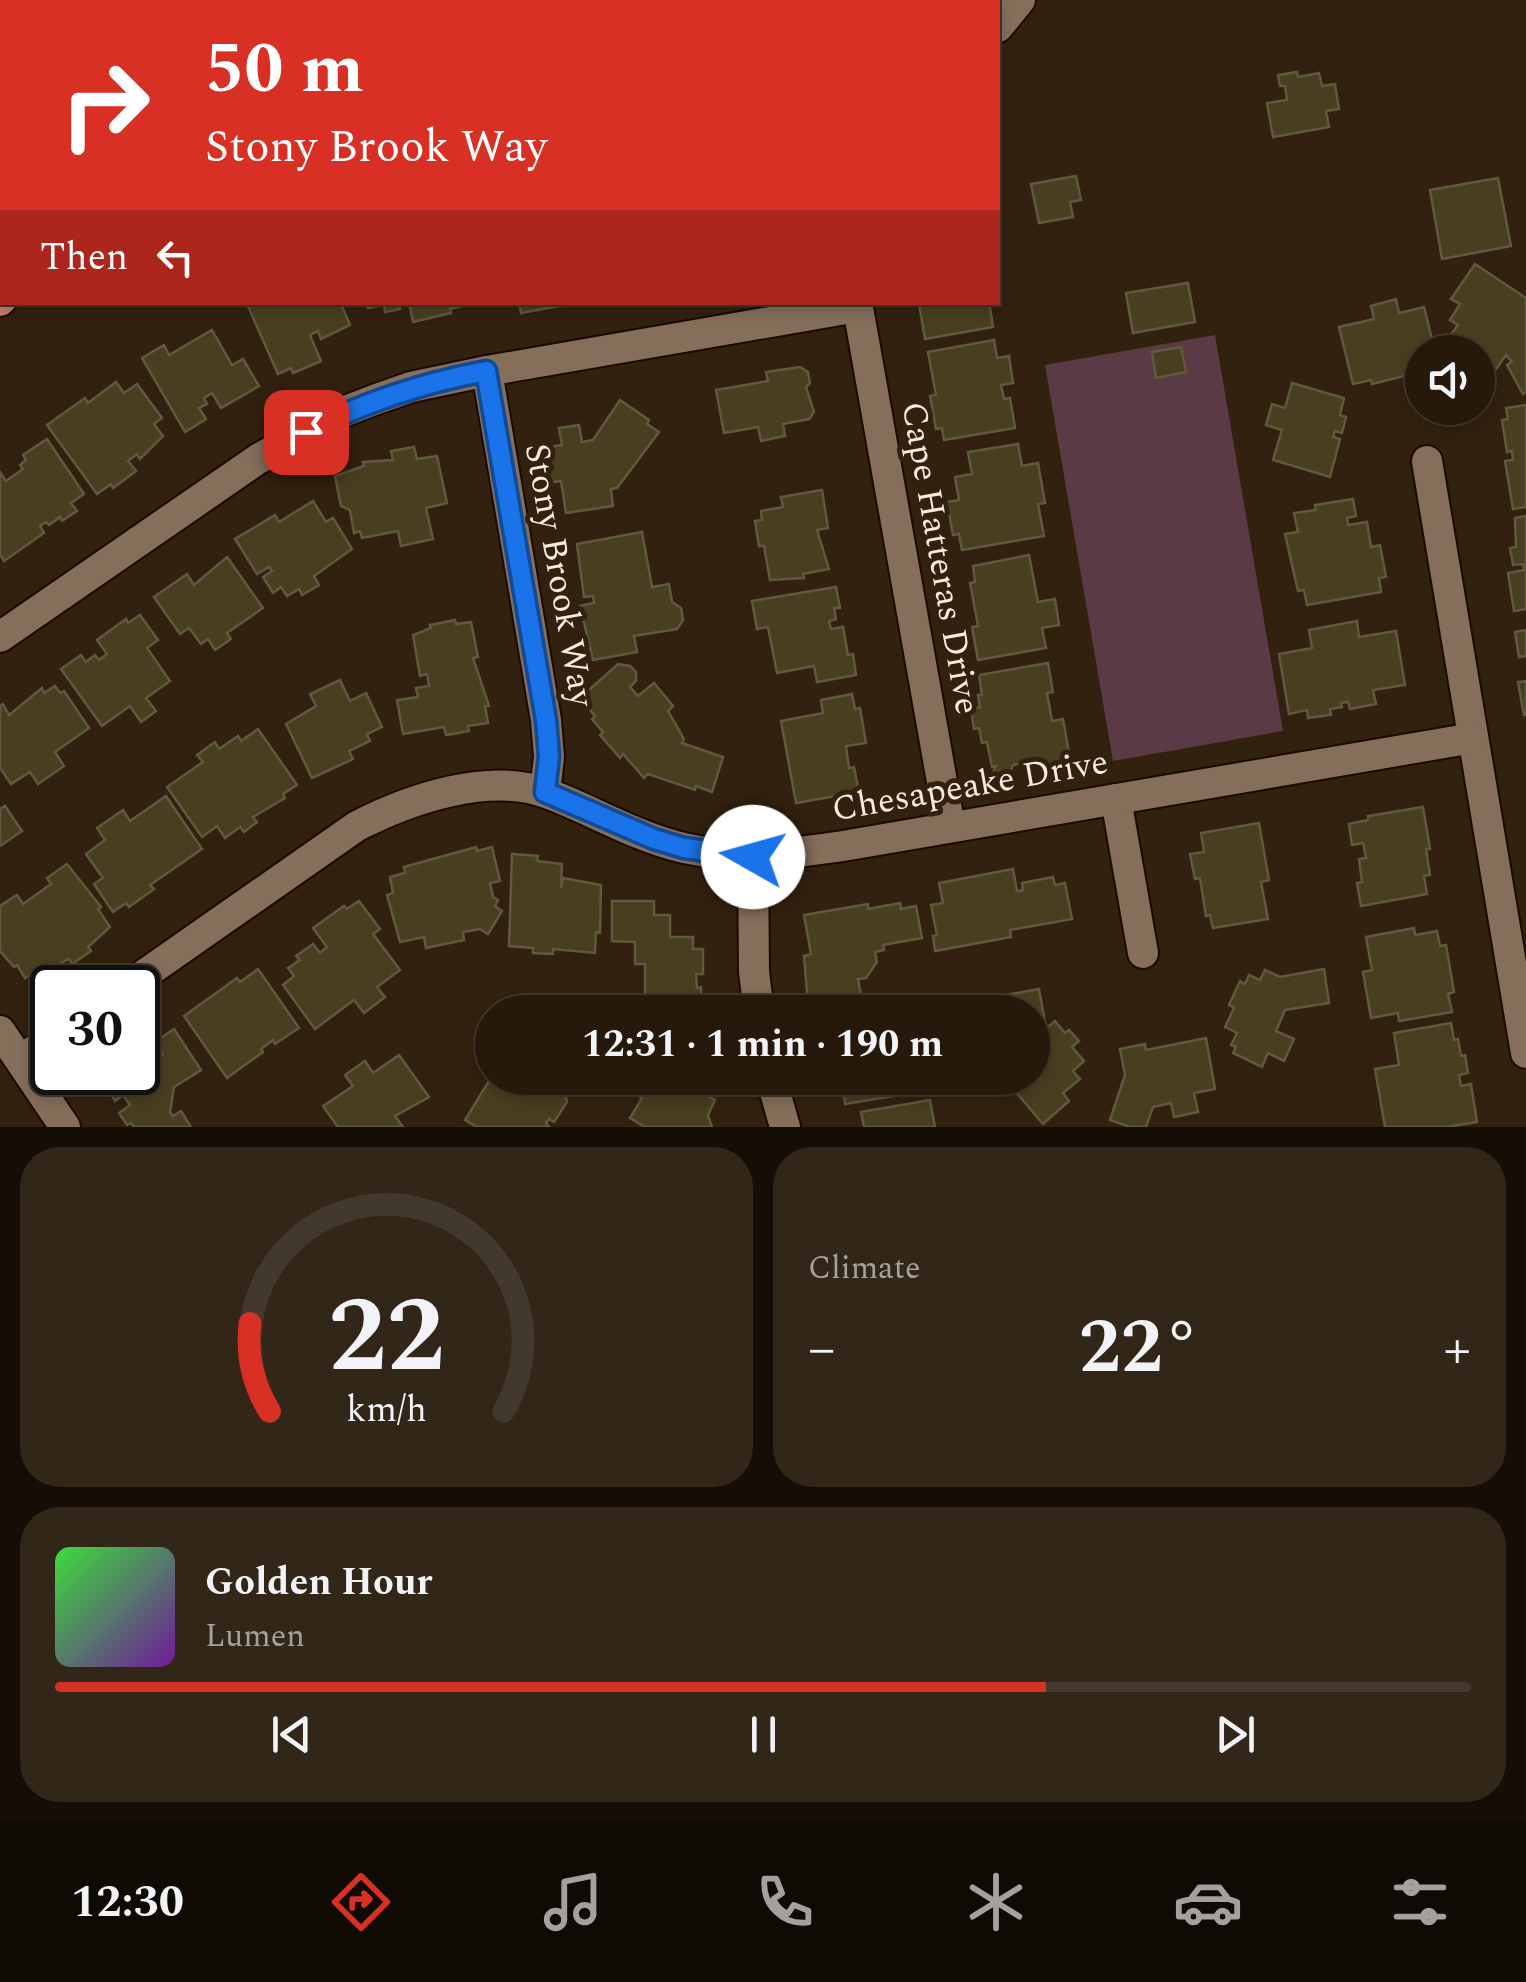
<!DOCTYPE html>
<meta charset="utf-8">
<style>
:root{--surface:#26190b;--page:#322619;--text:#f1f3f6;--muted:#a4a09d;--line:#42382c;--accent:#d93025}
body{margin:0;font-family:Spectral,serif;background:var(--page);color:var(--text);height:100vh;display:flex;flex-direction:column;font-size:38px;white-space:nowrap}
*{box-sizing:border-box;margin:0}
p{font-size:32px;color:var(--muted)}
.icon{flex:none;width:55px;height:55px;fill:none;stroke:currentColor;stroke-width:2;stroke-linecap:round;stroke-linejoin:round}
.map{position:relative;height:1127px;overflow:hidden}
.drawer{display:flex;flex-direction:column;gap:20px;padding:20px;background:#150e06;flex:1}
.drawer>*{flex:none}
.guide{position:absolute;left:0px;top:0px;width:1000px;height:305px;box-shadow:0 5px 15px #0003,0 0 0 2px var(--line);background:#d93025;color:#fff;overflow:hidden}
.tools{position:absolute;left:1405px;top:335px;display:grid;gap:20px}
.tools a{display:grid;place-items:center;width:90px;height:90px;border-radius:50%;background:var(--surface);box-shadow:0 5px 15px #0003,0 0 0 2px var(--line);font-size:50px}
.speed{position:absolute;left:30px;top:965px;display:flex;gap:20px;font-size:50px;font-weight:700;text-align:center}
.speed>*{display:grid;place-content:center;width:130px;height:130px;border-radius:50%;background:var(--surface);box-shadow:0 5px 15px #0003,0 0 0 2px var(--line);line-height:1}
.speed .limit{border:5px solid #111;border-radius:15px;background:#fff;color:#111}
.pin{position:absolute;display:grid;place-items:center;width:85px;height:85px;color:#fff;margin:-42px;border-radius:20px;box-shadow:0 5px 15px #0006}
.me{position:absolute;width:110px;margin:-55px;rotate:277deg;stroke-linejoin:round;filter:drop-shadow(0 0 8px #0008)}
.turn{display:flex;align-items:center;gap:35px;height:210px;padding:0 40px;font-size:45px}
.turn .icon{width:130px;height:130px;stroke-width:2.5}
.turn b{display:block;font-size:70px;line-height:85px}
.then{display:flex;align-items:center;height:95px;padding:0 40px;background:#0003;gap:20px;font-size:38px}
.big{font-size:75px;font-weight:700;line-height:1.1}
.drawer .widget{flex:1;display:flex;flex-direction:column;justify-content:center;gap:15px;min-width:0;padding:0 35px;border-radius:40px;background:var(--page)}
.drawer .dial{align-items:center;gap:0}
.dial svg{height:260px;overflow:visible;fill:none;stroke:var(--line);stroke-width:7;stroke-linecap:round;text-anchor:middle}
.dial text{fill:var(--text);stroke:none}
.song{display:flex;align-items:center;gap:30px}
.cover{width:120px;height:120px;border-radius:15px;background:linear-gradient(135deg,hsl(120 70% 55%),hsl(280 70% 35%))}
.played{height:10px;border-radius:5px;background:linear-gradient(90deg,var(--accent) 70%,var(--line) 70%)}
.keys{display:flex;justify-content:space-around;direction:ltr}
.heat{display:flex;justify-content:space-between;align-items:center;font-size:55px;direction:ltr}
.drawer .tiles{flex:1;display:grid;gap:20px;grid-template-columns:1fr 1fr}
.widget:last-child{grid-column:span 2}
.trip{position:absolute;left:475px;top:995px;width:575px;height:100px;border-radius:50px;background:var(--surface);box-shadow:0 5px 15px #0003,0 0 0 2px var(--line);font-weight:700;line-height:100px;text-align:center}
.menu{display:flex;height:160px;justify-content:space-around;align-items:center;background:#0f0a04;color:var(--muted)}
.menu .icon{width:70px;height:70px}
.menu .selected{color:var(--accent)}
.menu b{font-size:45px;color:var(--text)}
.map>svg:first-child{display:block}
.green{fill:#5a3a44}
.building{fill:#473f1f;stroke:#60593f;stroke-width:2.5}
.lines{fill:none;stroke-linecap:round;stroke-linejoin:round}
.minor-casing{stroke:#1a0a00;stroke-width:34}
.major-casing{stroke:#1a0a00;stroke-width:34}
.minor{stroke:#856f5b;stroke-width:30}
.major{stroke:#bf7d6b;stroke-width:30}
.route-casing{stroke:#114b97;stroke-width:25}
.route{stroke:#1a73e8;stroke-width:18}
.labels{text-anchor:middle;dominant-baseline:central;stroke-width:10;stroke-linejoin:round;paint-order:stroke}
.street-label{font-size:35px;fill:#f8ece0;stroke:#33210f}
</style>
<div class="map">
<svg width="1526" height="1127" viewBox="0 0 1526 1127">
<rect width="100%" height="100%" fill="#33210f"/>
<g class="green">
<polygon points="0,0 301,0 2,2 0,220"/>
<polygon points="1215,335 1283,731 1113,761 1045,365"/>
</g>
<g class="building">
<polygon points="1297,72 1298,77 1319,73 1322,86 1335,84 1339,109 1326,111 1329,127 1273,137 1267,103 1287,100 1285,86 1280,86 1278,75"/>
<polygon points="1076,176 1081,200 1070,202 1073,217 1039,223 1031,184"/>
<polygon points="1498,178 1511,246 1442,259 1430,190"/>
<polygon points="1475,264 1526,298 1526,392 1523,394 1507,365 1512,362 1506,355 1496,369 1483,360 1480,364 1478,352 1464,352 1466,349 1449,337 1458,325 1450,320 1460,304 1451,299"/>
<polygon points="1188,283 1195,322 1133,333 1126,293"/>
<polygon points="1396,299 1399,313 1424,307 1435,352 1422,352 1422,366 1407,370 1408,375 1372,384 1371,380 1353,384 1339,327 1374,319 1371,306"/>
<polygon points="250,302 340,302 350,325 321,339 318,331 310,335 321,361 293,373 291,368 278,374 247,304"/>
<polygon points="366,302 399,302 400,309 385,312 384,305 368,308"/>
<polygon points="409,302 465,302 466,305 450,309 451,313 413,322"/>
<polygon points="519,302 569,302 570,304 521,313"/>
<polygon points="989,302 993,327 925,339 919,304"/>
<polygon points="212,330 232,365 243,359 259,386 221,408 212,393 204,398 207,404 199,408 206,419 185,432 142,358 164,345 169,355"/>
<polygon points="994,340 997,358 1009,356 1013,383 1001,385 1004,399 1010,398 1015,428 944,440 942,428 936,429 930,396 936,395 928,352"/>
<polygon points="1181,347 1186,372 1156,378 1152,352"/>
<polygon points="800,367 808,372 810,383 806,387 814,412 809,419 783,424 785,436 761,441 758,427 724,433 716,390 768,381 766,372"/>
<polygon points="116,382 124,393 137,384 162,418 154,424 163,436 140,459 137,454 128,461 136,471 113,488 111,484 97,494 47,425 85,398 88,403"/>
<polygon points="1292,383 1344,398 1340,415 1346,417 1342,433 1335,431 1333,437 1340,439 1330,477 1273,460 1282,430 1266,425 1272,404 1285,408"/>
<polygon points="620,400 649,420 647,424 659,432 617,488 611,489 613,506 566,513 561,481 548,483 543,448 562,445 559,428 579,425 582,442 593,440"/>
<polygon points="1526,405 1526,507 1513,509 1505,461 1513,460 1512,451 1507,452 1502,420 1508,419 1506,408"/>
<polygon points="47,439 84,494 71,503 77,511 62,521 60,517 49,525 46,522 40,526 44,533 4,561 0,554 0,472 6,481 23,469 20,465 26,460 23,455"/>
<polygon points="1018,444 1022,466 1038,463 1045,503 1038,504 1044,536 962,550 959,534 953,535 947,502 959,500 955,477 972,474 968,452"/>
<polygon points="414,447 417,459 437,456 447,503 426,508 433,539 401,546 398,531 362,538 360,531 354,533 350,510 341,506 335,476 364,466 363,462 393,460 391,451"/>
<polygon points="822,490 828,528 817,530 829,569 803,574 804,578 770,580 764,546 759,546 755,521 762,520 761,511 783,507 781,497"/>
<polygon points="1353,499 1356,516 1347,518 1348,525 1367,522 1371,547 1380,545 1386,577 1379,578 1381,592 1307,605 1304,590 1298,591 1285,534 1298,532 1294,513 1316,510 1315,505"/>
<polygon points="313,501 326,522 333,518 352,549 314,576 319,585 302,595 299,589 287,596 281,587 273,593 263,577 272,571 269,567 257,574 235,539 275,515 279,522"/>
<polygon points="1526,516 1526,609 1514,611 1508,573 1524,570 1523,564 1513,565 1510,548 1516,547 1515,518"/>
<polygon points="642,532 652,587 669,584 672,602 681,608 683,620 677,629 634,636 637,652 593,660 580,606 594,603 593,596 584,597 577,544"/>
<polygon points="1029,555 1038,602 1055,599 1059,625 1042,628 1046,648 978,660 972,627 978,626 970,583 975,582 973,566"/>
<polygon points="227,557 263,608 227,633 231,639 215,650 208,639 201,644 189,628 180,634 154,597 187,574 194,585"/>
<polygon points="836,587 840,608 834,608 836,619 829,621 831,629 843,627 848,655 853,654 856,675 817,682 814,666 777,673 768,627 757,629 752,601"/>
<polygon points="140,615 158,640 147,648 170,681 146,698 156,711 141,722 130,706 102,726 61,669 81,655 86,662 95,655 99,660 107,654 97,640 126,619 128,623"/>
<polygon points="455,620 456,624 471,622 478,657 473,658 489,706 485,706 488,723 468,726 469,731 446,735 444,727 403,734 397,700 418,697 416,688 429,686 427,674 420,676 413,635 431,628 430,625"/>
<polygon points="1357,621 1359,637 1396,631 1405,685 1373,690 1376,704 1350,709 1348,702 1341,703 1342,707 1330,709 1331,715 1308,718 1307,710 1289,714 1279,654 1312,648 1309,630"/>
<polygon points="1526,630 1526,656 1519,657 1515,632"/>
<polygon points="1048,663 1053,692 1047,693 1052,721 1063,719 1070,759 1037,766 1036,761 1013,765 1005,783 991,777 996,766 992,767 987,742 982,743 979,728 974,729 971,709 980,707 978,695 982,695 979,675"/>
<polygon points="618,664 630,666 636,672 636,681 630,687 638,696 654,683 673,706 668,711 684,739 682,743 723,757 712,792 696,786 695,790 648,774 644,778 623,754 620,758 600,735 603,732 592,719 595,716 580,698"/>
<polygon points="340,680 350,701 366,693 382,727 367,734 370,741 349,751 353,759 312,778 286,724 316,706 310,694"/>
<polygon points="1526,681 1526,715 1524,715 1518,682"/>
<polygon points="55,686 60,693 64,691 89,728 55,752 64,766 38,784 30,772 11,784 0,768 0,706 3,704 9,715 42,688 44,693"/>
<polygon points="852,694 855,709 860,708 866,743 846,746 849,768 854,767 859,792 796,803 781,721 823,713 821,700"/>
<polygon points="258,729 297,785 283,794 285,798 253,817 257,822 244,832 240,827 225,838 217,826 202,837 167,787 203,762 197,755 215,742 219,749 238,736 241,741"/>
<polygon points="166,796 202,849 150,885 154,889 129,907 126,903 113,912 94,884 103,878 86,854 105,840 97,828 123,810 130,821"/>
<polygon points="5,806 22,831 0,846 0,809"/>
<polygon points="1423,807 1430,849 1426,849 1430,875 1424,876 1427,894 1361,906 1357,883 1362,882 1359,859 1366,858 1363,843 1352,845 1349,824 1368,820 1368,816"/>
<polygon points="1259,823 1269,880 1261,882 1268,919 1213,928 1210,915 1206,916 1200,878 1195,879 1190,854 1204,852 1201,833"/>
<polygon points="476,847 477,851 492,847 500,881 490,883 493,897 498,900 495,906 502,911 488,934 480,929 463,932 464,940 426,948 424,937 400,942 387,895 393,893 390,877 405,873 404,867"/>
<polygon points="512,854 538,856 537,861 562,864 561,888 563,878 601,885 600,933 596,932 595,953 553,949 553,954 533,953 533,948 509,946"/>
<polygon points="67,864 101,907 98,909 110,927 88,947 91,951 72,964 69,959 43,972 41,968 25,978 17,965 14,967 0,951 0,906 17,895 23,904 51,884 47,878"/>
<polygon points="1013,869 1017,891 1023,890 1022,883 1053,877 1055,885 1065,883 1072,919 1010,930 1011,937 935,951 933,936 937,935 931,905 943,903 939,883"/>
<polygon points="359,901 380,929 373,934 400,970 377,987 385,997 364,1013 354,1000 315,1029 283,985 294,976 288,968 300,960 296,956 313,944 320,953 327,947 313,928 344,906 347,909"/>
<polygon points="612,901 654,901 654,915 670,915 670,937 693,937 693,949 703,949 703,974 696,974 697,988 701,987 701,1006 645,1006 645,964 635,964 635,942 612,941"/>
<polygon points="900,903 901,909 916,906 922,938 883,945 884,950 875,952 877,962 866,978 858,979 861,995 808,1004 804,956 811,954 804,915 868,904 868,909"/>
<polygon points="1414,928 1415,935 1437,931 1440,946 1446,945 1454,992 1448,994 1452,1012 1399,1021 1398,1013 1371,1018 1363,972 1372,970 1366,937"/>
<polygon points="258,969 299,1028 275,1044 273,1040 261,1049 263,1052 227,1078 184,1016 237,978 240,982"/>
<polygon points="1324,969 1329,1003 1285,1010 1276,1031 1294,1039 1284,1061 1268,1053 1262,1067 1233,1053 1236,1047 1231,1045 1237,1033 1225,1027 1234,1008 1229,1005 1240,981 1245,984 1249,975 1260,980 1265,970 1280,977"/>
<polygon points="1039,989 1045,1022 1041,1023 1042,1032 1055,1021 1065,1033 1069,1030 1079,1041 1072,1047 1084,1061 1073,1071 1080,1079 1063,1093 1069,1101 1043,1124 1004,1078 1032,1078 1032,1012 970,1012 968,1002"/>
<polygon points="490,1016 492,1016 492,1072 486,1068"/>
<polygon points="1451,1023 1454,1040 1458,1039 1461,1056 1465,1055 1468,1073 1459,1075 1461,1086 1471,1084 1477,1122 1447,1127 1385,1127 1375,1069 1399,1065 1394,1033"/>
<polygon points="174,1029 201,1070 174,1087 170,1112 173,1116 181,1111 191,1127 134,1127 131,1123 127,1125 119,1113 130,1105 123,1095 115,1101 111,1093 107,1095 98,1075 138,1072 138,1043 142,1040 154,1059 163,1054 155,1042"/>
<polygon points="1206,1038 1215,1089 1194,1093 1198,1112 1174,1117 1171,1103 1153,1107 1146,1127 1130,1127 1110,1120 1125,1075 1120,1049 1145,1044 1146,1050"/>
<polygon points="399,1055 429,1097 395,1116 403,1127 338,1127 323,1106 353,1086 345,1075 365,1061 373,1073"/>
<polygon points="492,1076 544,1078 565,1094 567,1102 554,1122 549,1119 546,1123 549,1127 477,1127 465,1120"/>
<polygon points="639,1078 707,1078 706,1095 715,1100 708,1115 712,1127 645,1127 630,1118 642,1098 632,1092"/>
<polygon points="830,1078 909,1078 912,1093 845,1104 843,1089 832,1091"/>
<polygon points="930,1100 935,1127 864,1127 861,1112"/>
</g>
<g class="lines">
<g class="minor-casing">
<g id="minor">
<polyline points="998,27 1020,0"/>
<polyline points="857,302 950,827"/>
<polyline points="487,371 546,720 549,757 545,792"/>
<polyline points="1427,461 1526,1053"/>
<polyline points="0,637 258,459 343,412 374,400 411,387 487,371 857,307"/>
<polyline points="1116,799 1143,953"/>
<polyline points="753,857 754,972 759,1012"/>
<path d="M125 988 357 826C410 799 490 771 549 794 594 811 636 837 684 848 738 860 789 854 843 846L1473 738"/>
<polyline points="0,1031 65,1127"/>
<polyline points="21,1060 52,1038"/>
<polyline points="771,1078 785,1127"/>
</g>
</g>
<g class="major-casing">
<g id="major">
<polyline points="406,2 409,0"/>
<polyline points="0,301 2,299"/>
</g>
</g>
<use href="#minor" class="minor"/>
<use href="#major" class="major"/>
</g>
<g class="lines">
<g class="route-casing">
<path id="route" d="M306 432C364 402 422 383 486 371L546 720 549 756 545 792 654 839 684 848 753 857"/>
</g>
<use href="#route" class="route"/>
</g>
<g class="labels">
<g class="street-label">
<text transform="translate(940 558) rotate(80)">Cape Hatteras Drive</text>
<text transform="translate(559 575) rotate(80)">Stony Brook Way</text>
<text transform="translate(970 786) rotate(-10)">Chesapeake Drive</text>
</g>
</g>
</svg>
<div class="tools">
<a><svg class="icon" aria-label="sound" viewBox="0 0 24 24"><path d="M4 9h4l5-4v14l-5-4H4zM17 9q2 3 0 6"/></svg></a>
</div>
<div class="speed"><div class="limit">30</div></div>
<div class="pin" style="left:306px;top:432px;background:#d93025"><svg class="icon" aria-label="arrive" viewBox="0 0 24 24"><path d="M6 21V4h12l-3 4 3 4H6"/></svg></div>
<svg class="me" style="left:753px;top:857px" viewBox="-20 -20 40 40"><circle r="19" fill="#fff"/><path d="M0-13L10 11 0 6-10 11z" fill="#1a73e8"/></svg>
<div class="trip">12:31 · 1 min · 190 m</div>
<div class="guide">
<div class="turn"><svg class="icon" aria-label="right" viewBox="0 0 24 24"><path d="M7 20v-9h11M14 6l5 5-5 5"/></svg><div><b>50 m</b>Stony Brook Way</div></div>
<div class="then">Then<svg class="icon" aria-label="left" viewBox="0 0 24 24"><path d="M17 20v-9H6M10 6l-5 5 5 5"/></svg></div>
</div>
</div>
<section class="drawer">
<div class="tiles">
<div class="widget dial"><svg viewBox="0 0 100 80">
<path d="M14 69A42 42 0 1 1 86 69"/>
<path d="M14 69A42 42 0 0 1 8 42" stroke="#d93025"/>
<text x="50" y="56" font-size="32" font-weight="700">22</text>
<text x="50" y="72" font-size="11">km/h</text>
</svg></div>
<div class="widget"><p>Climate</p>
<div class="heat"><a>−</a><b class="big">22°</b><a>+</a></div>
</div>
<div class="widget">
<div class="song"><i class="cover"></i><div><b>Golden Hour</b><p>Lumen</p></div></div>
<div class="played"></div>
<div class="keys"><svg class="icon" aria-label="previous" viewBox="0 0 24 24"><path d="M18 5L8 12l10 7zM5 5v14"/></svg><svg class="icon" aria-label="pause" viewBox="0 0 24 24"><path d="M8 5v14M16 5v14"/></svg><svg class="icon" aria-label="next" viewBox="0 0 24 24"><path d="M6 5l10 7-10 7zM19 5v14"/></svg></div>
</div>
</div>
</section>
<nav class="menu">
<b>12:30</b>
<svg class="icon selected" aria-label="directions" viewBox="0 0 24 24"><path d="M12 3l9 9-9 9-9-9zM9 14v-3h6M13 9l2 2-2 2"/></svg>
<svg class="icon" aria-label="music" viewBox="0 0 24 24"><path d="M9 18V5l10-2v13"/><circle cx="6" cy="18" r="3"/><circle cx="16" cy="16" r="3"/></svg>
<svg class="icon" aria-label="phone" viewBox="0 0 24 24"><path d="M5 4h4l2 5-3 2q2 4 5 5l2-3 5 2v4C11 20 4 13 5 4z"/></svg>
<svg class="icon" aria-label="climate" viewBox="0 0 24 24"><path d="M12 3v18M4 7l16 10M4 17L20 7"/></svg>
<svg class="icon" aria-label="car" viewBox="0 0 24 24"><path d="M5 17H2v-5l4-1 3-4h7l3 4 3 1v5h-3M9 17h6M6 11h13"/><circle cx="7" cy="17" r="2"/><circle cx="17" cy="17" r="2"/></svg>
<svg class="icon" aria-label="filters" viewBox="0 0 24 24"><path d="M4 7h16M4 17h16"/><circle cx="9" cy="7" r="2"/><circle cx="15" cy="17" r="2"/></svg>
</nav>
